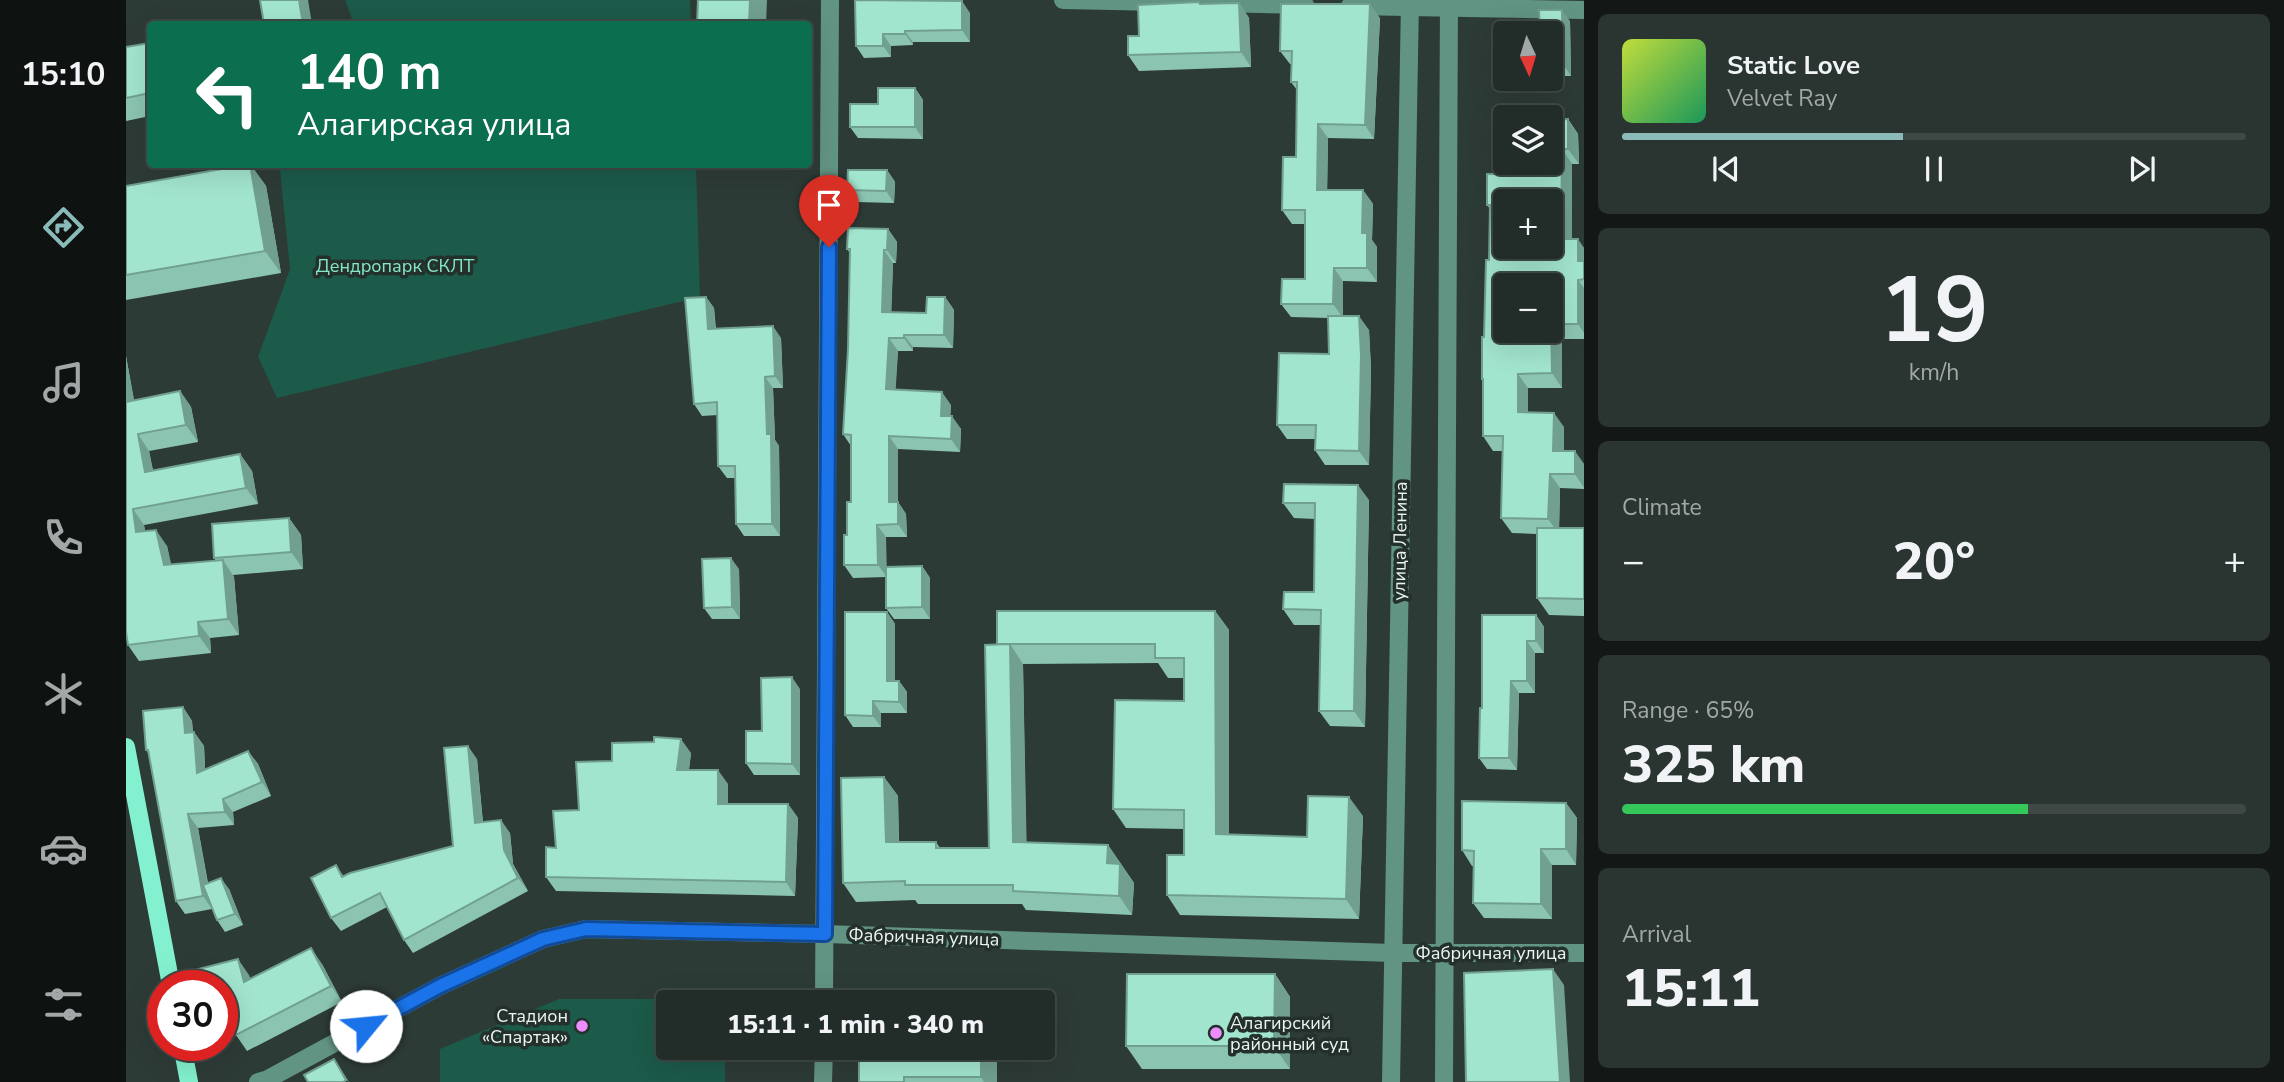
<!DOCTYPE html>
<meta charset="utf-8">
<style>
:root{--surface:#222c28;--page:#2a3430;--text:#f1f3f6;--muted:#a2a7a8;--line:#3f4845;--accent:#8bbbb9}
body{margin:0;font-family:"Nunito Sans",sans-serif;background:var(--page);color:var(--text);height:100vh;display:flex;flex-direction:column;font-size:26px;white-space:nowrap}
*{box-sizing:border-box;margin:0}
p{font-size:23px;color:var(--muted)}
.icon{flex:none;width:38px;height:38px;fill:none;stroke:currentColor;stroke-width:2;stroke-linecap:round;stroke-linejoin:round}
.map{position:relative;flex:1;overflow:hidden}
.sheet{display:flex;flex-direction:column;gap:14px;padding:14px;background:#131816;width:700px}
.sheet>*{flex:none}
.top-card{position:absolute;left:21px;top:21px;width:665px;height:147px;border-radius:7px;box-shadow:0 7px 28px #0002,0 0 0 2px var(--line);background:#0b6e4f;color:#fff;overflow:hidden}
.needle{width:46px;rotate:176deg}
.controls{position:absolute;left:1367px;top:21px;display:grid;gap:14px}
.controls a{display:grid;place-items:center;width:70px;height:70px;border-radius:7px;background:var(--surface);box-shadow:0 7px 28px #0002,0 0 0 2px var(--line);font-size:35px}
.speed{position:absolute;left:21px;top:970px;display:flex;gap:14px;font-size:35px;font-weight:700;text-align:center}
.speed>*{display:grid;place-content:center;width:91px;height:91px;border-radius:50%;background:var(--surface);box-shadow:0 7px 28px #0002,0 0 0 2px var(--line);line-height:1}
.speed .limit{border:10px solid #d22;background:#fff;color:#111}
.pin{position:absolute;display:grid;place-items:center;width:60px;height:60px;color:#fff;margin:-72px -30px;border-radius:50% 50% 50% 0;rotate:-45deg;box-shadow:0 0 7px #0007}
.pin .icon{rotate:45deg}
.me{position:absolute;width:77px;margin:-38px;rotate:62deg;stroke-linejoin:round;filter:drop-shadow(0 0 5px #0008)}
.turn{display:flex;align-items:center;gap:24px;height:147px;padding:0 35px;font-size:32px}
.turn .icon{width:91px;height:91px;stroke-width:2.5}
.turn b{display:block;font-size:49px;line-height:60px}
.big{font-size:52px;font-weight:800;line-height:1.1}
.sheet .card{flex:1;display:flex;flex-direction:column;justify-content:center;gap:10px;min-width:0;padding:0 24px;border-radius:10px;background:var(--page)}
.sheet .dial{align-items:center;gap:0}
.dial b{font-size:91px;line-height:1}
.song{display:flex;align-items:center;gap:21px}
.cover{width:84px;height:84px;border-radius:10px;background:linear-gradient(135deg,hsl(70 70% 55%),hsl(150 70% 35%))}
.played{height:7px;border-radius:4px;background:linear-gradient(90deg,var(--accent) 45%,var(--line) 45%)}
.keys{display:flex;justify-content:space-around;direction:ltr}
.heat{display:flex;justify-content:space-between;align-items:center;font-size:38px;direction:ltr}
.charge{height:10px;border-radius:5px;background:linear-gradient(90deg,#34c759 65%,var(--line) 0)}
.trip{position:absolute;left:530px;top:990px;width:399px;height:70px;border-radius:7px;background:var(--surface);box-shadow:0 7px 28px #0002,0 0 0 2px var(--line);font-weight:800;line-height:70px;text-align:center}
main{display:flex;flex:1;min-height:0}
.dock{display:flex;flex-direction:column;width:126px;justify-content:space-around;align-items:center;background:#0e1210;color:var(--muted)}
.dock .icon{width:49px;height:49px}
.dock .selected{color:var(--accent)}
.dock b{font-size:32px;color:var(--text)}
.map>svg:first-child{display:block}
.green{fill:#1c5a49}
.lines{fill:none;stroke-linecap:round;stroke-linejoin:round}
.minor{stroke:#629483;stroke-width:18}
.major{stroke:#83f1cf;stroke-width:18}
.wall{fill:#8bc5b1}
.shaded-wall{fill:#71a090}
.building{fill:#a2e5ce;stroke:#71a090;stroke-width:2;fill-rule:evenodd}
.route-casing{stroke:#114b97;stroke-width:18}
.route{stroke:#1a73e8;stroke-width:12}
.poi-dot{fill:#eb8dfc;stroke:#23302c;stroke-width:2.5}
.labels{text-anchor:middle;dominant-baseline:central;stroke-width:7;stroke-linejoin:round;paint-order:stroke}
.park-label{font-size:18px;fill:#85e7c8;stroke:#23302c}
.street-label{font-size:18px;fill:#ecf5f1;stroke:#23302c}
.poi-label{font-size:18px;fill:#ecf5f1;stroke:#23302c;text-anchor:end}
</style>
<main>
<nav class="dock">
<b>15:10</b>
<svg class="icon selected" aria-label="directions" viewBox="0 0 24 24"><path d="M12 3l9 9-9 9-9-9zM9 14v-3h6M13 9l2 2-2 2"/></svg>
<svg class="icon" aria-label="music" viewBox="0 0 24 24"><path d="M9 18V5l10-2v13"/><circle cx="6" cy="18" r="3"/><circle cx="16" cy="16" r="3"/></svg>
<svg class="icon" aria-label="phone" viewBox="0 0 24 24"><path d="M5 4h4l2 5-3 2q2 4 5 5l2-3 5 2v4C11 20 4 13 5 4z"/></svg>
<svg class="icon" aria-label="climate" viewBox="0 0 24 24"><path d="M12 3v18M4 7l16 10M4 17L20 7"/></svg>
<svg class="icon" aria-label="car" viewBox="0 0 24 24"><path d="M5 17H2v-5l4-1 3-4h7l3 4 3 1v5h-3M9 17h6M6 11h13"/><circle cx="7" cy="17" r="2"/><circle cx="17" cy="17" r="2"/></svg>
<svg class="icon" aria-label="filters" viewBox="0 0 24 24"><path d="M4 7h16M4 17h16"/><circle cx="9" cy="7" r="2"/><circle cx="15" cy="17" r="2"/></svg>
</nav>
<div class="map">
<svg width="1458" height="1082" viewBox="0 0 1458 1082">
<rect width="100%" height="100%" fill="#2d3b36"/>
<g class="green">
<polygon points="219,0 564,0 565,24 228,24"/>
<polygon points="176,164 570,165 574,297 151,398 132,357 164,269 154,170"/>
<polygon points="433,999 599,999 599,1003 542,1003 542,1048 599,1048 599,1082 314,1082 314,1049"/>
</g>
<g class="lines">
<g class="minor">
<polyline points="937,0 1179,5"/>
<polyline points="1224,6 1458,10"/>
<polyline points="698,1003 704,0"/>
<polyline points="132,1082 142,1079 314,986 417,939 460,929 699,934 1267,953 1458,953"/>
<polyline points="697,1082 698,1048"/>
<polyline points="1265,1082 1284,0"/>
<polyline points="1318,1082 1323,0"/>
</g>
<g class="major">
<polyline points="0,747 45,985"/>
<polyline points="56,1045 63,1082"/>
</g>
</g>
<g class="wall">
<polygon points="782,1 844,13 844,42 787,42 787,45 765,46 765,57 738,58 730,46"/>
<polygon points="1113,3 1123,18 1125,67 1013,71 1002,55 1013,36 1075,4"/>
<polygon points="1254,18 1248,139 1202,138 1201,190 1237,190 1247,204 1246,240 1251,247 1251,282 1217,281 1217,316 1243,330 1245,369 1243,465 1199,465 1189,450 1189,439 1161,439 1151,425 1203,354 1202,318 1165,317 1155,304 1179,279 1179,224 1166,224 1156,210 1170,157 1171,90 1165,82 1166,64 1164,64 1154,51"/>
<polygon points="1444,21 1445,76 1424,76 1424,33"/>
<polygon points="1379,33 1379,71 1378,71 1370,60"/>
<polygon points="24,43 24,116 0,121 0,47"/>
<polygon points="789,88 797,100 797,139 732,138 724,127 752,104"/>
<polygon points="1442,119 1452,134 1453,164 1446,164 1446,239 1458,248 1458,339 1436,339 1436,388 1402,388 1402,412 1438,427 1438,451 1458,464 1458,489 1434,488 1433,528 1458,528 1458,616 1423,615 1411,598 1411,534 1386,533 1375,518 1377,451 1367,451 1357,436 1357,381 1356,379 1363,260 1364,209 1361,205 1371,174"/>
<polygon points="124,164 140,186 155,273 0,300 0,186"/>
<polygon points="761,170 769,182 768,203 730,202 721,190"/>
<polygon points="762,229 771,242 770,263 767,263 765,313 800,313 819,297 828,310 827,348 787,347 787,351 772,351 769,389 825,405 824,416 835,429 834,452 772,449 772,502 780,514 781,537 760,537 760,567 796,566 804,578 804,619 768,619 760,608 760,577 727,578 718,565 725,502 725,446 717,434 722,349 724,253 721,249"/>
<polygon points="580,297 588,308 590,329 655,338 657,388 647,388 649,440 653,446 654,536 618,536 610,524 609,478 601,478 592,466 592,415 576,416 568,404"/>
<polygon points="0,356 8,400 54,391 65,407 72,442 23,451 27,470 114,454 126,471 132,504 18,525 19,531 41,546 45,565 90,561 88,558 163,518 175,535 177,569 107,575 108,577 113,635 84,638 85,653 13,661 2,645 0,632"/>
<polygon points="1243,500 1239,727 1204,726 1193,711 1195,625 1168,625 1157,609 1188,592 1189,519 1168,518 1157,503"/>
<polygon points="613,569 614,619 586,619 578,608"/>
<polygon points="1089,611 1103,630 1103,834 1181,837 1237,816 1233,919 1054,915 1041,895 1058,855 1058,829 1000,828 987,809 1058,701 1058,678 1042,678 1032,663 897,664 900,842 982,845 1008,883 1006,915 900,910 896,904 792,904 789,900 730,902 717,883 758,777 772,796 773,842 810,842 814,848 863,848 872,645"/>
<polygon points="761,612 769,624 769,681 773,681 781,692 781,713 755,713 755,727 727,727 719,715"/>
<polygon points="1410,615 1418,627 1418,653 1409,653 1409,693 1393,693 1391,770 1361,769 1353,758 1356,708"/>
<polygon points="674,689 674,775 628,775 620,763 636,731"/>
<polygon points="57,707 66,721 67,733 68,732 78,746 79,769 122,751 132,764 145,796 107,812 108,825 72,828 82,883 103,889 117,925 99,932 91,920 86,907 86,909 59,914 50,901 23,754 20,750"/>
<polygon points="528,742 565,753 563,770 602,784 602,804 662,804 672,818 669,896 430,891 420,877 430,848 453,810 486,761"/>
<polygon points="351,759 357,822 384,833 387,864 402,891 287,953 278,940 261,907 215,931 205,918 210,865 218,877 327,846"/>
<polygon points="1440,803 1451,818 1450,865 1426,865 1426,919 1358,918 1347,903 1348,866 1346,866 1336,850"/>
<polygon points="196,964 216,1002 121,1051 110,1035 123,975 124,979"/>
<polygon points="1149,974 1164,997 1164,1069 1016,1069 1000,1046"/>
<polygon points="871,1048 871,1082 733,1082"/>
</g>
<g class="shaded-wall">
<polygon points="173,0 182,0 186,24 177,24"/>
<polygon points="624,0 641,0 640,24 623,24"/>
<polygon points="836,1 844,13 844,42 836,30"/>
<polygon points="1113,3 1123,18 1125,67 1115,52"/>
<polygon points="1244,4 1254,18 1248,139 1239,125"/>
<polygon points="1436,10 1444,21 1445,76 1437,64"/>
<polygon points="779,31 787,42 787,45 779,34"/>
<polygon points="757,34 765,46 765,57 757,46"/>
<polygon points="789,88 797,100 797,139 789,127"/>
<polygon points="1442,119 1452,134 1453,164 1442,149"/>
<polygon points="1192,124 1202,138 1201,204 1191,190"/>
<polygon points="1436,149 1446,164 1446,254 1435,239"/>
<polygon points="124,164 140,186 155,273 139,251"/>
<polygon points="761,170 769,182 768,203 760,191"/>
<polygon points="1237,190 1247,204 1246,240 1251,247 1251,282 1241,268 1236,233"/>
<polygon points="762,229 771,242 770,263 761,250"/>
<polygon points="1452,239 1458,248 1458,270 1452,261"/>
<polygon points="758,250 767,263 765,325 756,312"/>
<polygon points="1208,268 1217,281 1217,318 1207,304"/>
<polygon points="1452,280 1458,288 1458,333 1452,324"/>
<polygon points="580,297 588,308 590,341 582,329"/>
<polygon points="819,297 828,310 827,348 818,335"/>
<polygon points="1233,316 1243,330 1245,369 1243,465 1233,451"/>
<polygon points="1425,324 1436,339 1436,388 1426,373"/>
<polygon points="647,326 655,338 657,388 649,376"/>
<polygon points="778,335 787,347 787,351 778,338"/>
<polygon points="763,338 772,351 769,401 760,389"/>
<polygon points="0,356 11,418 0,402"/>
<polygon points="1392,374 1402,388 1402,427 1392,412"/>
<polygon points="639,377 647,388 649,440 653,446 654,536 646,524"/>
<polygon points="54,391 65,407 72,442 60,425"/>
<polygon points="816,392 825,405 824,428 815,416"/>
<polygon points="1428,413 1438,427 1438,465 1427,451"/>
<polygon points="826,416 835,429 834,452 825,439"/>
<polygon points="12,434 23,451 30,488 19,472"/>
<polygon points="763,436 772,449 772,502 780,514 781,537 772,524 763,502"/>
<polygon points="1449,451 1458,464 1458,488 1449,474"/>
<polygon points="114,454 126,471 132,504 120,488"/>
<polygon points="1424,474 1434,488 1433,534 1422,519"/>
<polygon points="1232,485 1243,500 1239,727 1228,711"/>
<polygon points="7,509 18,525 21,548 10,532"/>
<polygon points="163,518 175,535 177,569 165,552"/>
<polygon points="751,525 760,537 761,577 752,565"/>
<polygon points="30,530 41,546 49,581 38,565"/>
<polygon points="605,558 613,569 614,619 606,607"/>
<polygon points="97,560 108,577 113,635 102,619"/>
<polygon points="796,566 804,578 804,619 796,607"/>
<polygon points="1089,611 1103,630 1103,853 1090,834"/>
<polygon points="761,612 769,624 769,692 761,681"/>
<polygon points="1410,615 1418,627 1418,653 1410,641"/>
<polygon points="72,622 84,638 85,653 73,636"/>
<polygon points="1401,641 1409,653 1409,693 1401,681"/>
<polygon points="884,644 897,664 901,861 887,842"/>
<polygon points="666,677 674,689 674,775 666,764"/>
<polygon points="773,681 781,692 781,713 773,702"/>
<polygon points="1385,681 1393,693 1391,770 1383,758"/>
<polygon points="747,701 755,713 755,727 747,716"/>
<polygon points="57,707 66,721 68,747 59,733"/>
<polygon points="68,732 78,746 80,786 71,773"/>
<polygon points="555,739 565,753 561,784 551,770"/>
<polygon points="342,746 351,759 358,836 349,823"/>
<polygon points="122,751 132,764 145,796 136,782"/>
<polygon points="592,770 602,784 602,818 592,804"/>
<polygon points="758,777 772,796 773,861 760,842"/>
<polygon points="1223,797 1237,816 1233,919 1220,899"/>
<polygon points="97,799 107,812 108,825 99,812"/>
<polygon points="1440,803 1451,818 1450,865 1440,849"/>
<polygon points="662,804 672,818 669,896 660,882"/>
<polygon points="62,814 72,828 86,909 77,896"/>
<polygon points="375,820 384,833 387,864 402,891 392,878 378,850"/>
<polygon points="982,845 1008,883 1006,915 993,896 981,863"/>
<polygon points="1415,849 1426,865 1426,919 1415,904"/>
<polygon points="95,878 103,889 117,925 109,914"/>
<polygon points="185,948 196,964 216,1002 205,986"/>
<polygon points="112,959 123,975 129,998 118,982"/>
<polygon points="1427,969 1438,985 1444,1082 1434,1082"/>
<polygon points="1149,974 1164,997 1164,1069 1148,1046"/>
<polygon points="855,1048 871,1048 871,1082 858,1082 855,1077"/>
<polygon points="208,1059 216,1071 223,1082 220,1080"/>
</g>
<g class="building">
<polygon points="134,0 173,0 177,24 138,24"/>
<polygon points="572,0 624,0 623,24 571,24"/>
<polygon points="729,0 836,1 836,30 779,31 779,34 757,34 757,46 730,46"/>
<polygon points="1073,2 1074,4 1113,3 1115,52 1002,55 1002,36 1013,36 1012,5"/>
<polygon points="1155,4 1244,4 1239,125 1192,124 1191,190 1237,190 1236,233 1241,233 1241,268 1208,268 1207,304 1155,304 1156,279 1179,279 1179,210 1156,210 1157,157 1170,157 1171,82 1165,82 1166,51 1154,51"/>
<polygon points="1413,10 1436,10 1437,64 1424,65 1424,33 1414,33"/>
<rect x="1370" y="33" width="9" height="27"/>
<polygon points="24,43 24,93 0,98 0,47"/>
<polygon points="752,88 789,88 789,127 724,127 724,104 752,104"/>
<path d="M1442 119V149H1436L1435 239H1452V261H1458V279L1452 280V324H1425L1426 373 1392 374V412L1428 413 1427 451H1449V474H1424L1422 519 1375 518 1377 436H1357V379H1356V337H1358L1360 260H1363L1364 205H1361V174H1371L1369 121H1379V163H1424V120ZM1379 201H1424V247H1379ZM1379 285H1424V331H1379Z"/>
<polygon points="124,164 139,251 0,275 0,186"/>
<polygon points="722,170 761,170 760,191 721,190"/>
<polygon points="722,228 762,229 761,250 758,250 756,312 800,313 801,297 819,297 818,335 778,335 778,338 763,338 760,389 816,392 815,416 826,416 825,439 763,436 763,502 772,502 772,524 751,525 752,565 718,565 718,535 721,535 721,502 725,502 725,435 717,434 722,349 724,249 721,249"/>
<polygon points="580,297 582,329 647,326 649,376 639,377 641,434 645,434 646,524 610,524 609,466 592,466 591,402 568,404 559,298"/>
<polygon points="1202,316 1233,316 1235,355 1233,451 1189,450 1190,425 1151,425 1153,353 1203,354"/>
<polygon points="54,391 60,425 12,434 19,472 114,454 120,488 7,509 10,532 30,530 38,565 97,560 102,619 72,622 73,636 2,645 0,632 0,402"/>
<polygon points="1158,484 1232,485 1228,711 1193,711 1195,610 1157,609 1158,592 1188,592 1189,503 1157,503"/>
<polygon points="163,518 165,552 88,558 86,524"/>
<polygon points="1411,528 1458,528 1458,599 1411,598"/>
<polygon points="605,558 606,607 578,608 576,559"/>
<polygon points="796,566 796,607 760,608 760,567"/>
<polygon points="871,611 1089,611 1090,834 1181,837 1182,796 1223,797 1220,899 1041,895 1041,855 1058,855 1058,810 987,809 989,700 1058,701 1058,658 1029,658 1029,644 871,644"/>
<polygon points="719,612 761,612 761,681 773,681 773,702 747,701 747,716 719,715"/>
<polygon points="1356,615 1410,615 1410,641 1401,641 1401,681 1385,681 1383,758 1353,758 1354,708 1356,708"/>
<polygon points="884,644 887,842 982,845 981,863 994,864 993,896 887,891 887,885 779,885 779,881 717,883 715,778 758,777 760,842 810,842 810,848 863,848 859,645"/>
<polygon points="666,677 666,764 620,763 620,731 636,731 635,678"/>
<polygon points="57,707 59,733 68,732 71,773 122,751 136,782 97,799 99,812 62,814 77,896 50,901 22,750 20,750 17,711"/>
<polygon points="528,737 555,739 551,770 592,770 592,804 662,804 660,882 420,877 420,847 430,848 427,811 453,810 450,762 486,761 486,743 528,742"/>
<polygon points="342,746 349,823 375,820 378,850 392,878 278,940 254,893 205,918 185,878 210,865 216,877 224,873 327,846 318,748"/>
<polygon points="1336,801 1440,803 1440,849 1415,849 1415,904 1347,903 1348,851 1336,850"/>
<polygon points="95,878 109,914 91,920 77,885"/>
<polygon points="185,948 205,986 110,1035 96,1009 96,985 64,985 61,972 112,959 118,982"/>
<polygon points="1427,969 1434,1082 1340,1082 1338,973"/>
<polygon points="1001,974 1149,974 1148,1046 1000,1046"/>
<polygon points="733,1048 855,1048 855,1077 778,1077 778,1082 733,1082"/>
<polygon points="208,1059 220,1080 217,1082 182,1082 178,1075"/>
</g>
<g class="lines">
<g class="route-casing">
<polyline id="route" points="240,1026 314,986 417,939 460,929 699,934 703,247"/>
</g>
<use href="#route" class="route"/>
</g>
<g class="poi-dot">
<circle cx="456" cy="1026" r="7"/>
<circle cx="1090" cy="1033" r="7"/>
</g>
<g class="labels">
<g class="park-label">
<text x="269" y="266">Дендропарк СКЛТ</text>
</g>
<g class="street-label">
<text transform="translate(1274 541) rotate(-89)">улица Ленина</text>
<text transform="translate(798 937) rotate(2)">Фабричная улица</text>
<text x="1365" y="953">Фабричная улица</text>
</g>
<g class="poi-label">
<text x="442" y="1016">Стадион<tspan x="442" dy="21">«Спартак»</tspan></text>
<text x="1104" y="1023" text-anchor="start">Алагирский<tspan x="1104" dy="21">районный суд</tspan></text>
</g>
</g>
</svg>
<div class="controls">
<a><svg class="needle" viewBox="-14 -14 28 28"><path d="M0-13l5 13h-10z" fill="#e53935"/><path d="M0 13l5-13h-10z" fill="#a2a7a8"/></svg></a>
<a><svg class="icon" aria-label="layers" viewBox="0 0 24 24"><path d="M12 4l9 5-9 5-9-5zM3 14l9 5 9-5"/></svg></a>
<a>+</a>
<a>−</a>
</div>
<div class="speed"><div class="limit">30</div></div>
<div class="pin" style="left:703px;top:247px;background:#d93025"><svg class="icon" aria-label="arrive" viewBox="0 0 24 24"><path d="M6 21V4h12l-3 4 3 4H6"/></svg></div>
<svg class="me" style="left:240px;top:1026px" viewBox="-20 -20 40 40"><circle r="19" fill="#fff"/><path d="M0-13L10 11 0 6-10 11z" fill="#1a73e8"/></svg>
<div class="trip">15:11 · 1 min · 340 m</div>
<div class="top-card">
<div class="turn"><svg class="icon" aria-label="left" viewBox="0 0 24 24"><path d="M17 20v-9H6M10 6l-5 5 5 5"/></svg><div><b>140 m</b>Алагирская улица</div></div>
</div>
</div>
<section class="sheet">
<div class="card">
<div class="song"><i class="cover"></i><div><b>Static Love</b><p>Velvet Ray</p></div></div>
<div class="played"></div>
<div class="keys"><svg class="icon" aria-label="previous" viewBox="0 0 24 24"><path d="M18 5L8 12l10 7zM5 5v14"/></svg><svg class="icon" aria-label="pause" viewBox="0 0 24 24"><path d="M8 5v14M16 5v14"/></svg><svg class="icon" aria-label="next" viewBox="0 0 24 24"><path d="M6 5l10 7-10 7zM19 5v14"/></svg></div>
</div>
<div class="card dial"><b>19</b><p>km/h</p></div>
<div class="card"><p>Climate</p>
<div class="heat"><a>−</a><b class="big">20°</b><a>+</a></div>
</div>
<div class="card"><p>Range · 65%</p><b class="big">325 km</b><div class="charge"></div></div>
<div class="card"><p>Arrival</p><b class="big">15:11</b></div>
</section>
</main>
